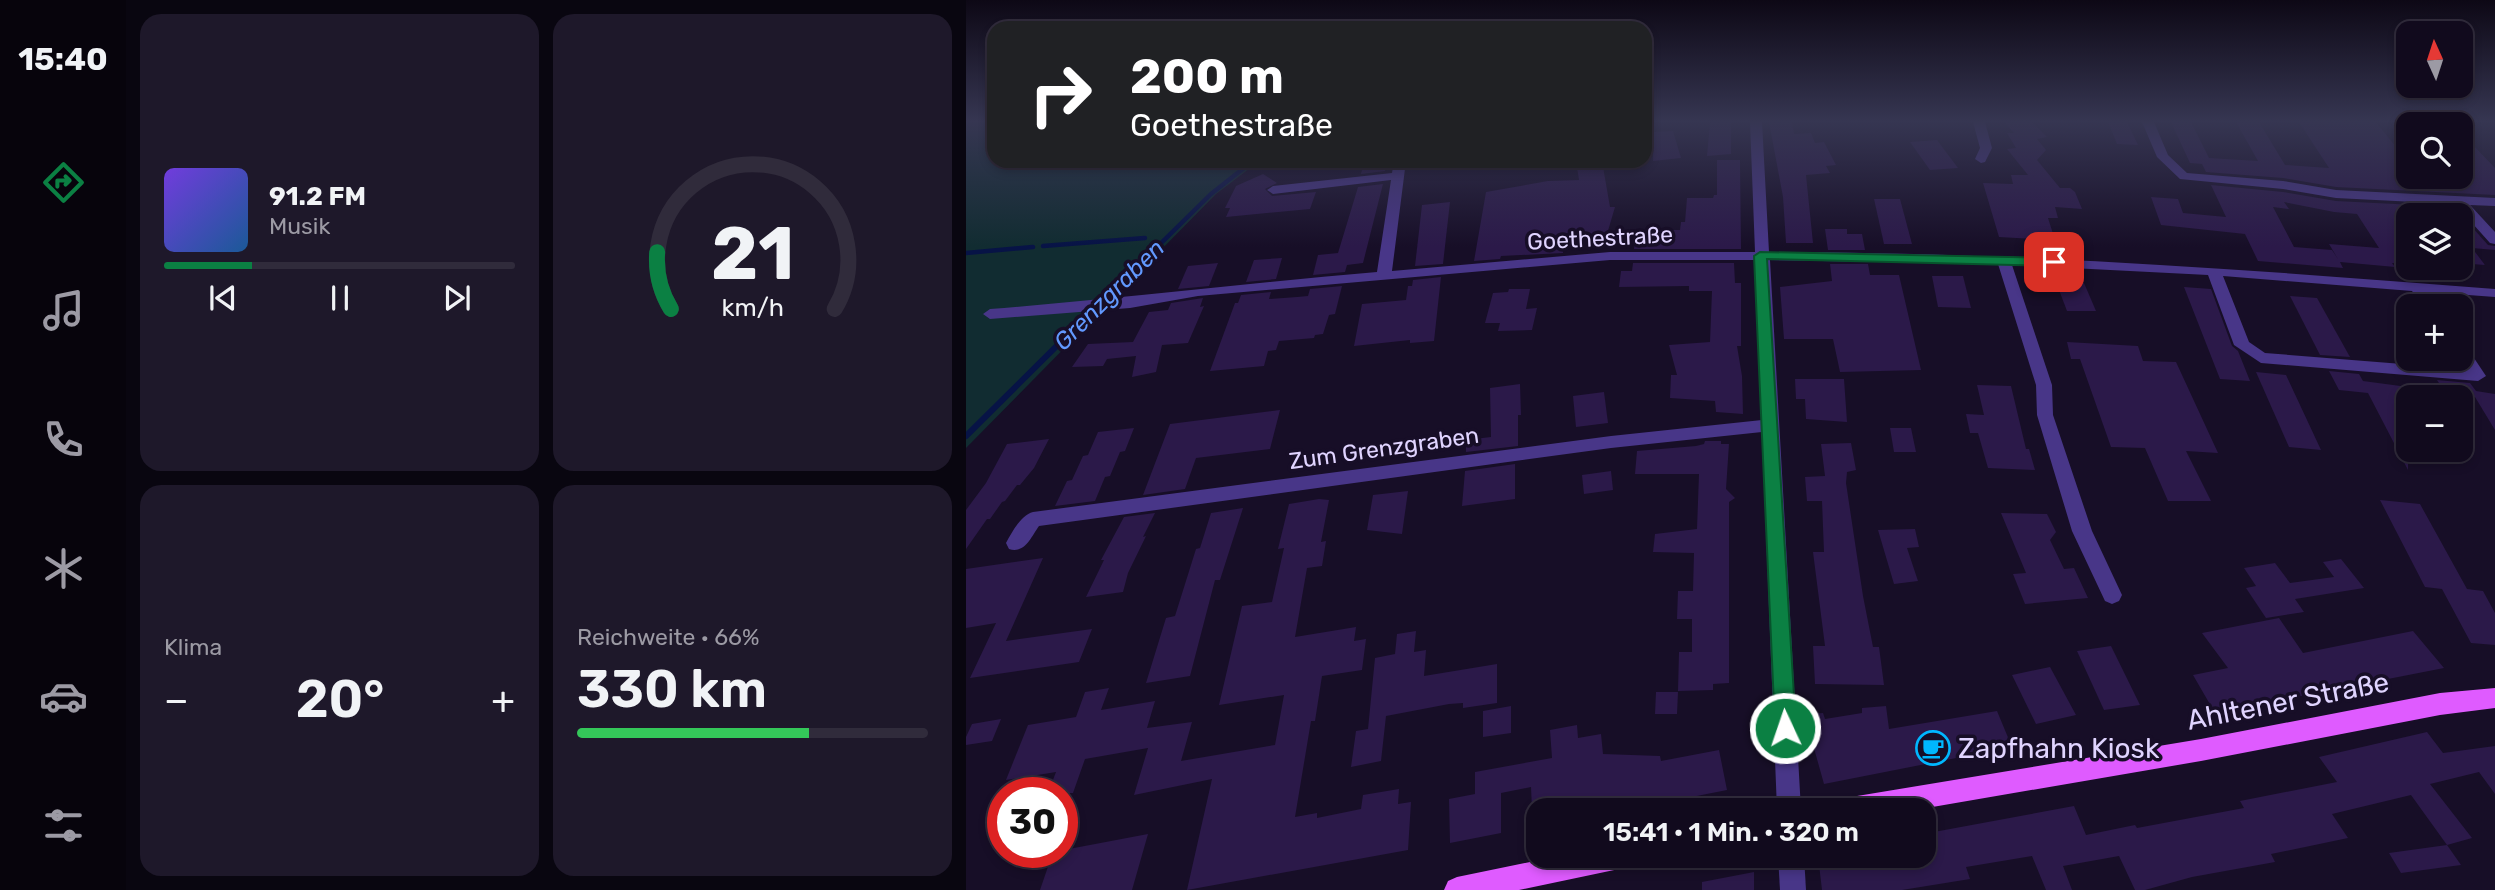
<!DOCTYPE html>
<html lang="de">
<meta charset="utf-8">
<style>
:root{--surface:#110a1d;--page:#1e182a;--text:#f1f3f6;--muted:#9c9aa4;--line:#302b3b;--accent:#0b8043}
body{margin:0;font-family:Rubik,sans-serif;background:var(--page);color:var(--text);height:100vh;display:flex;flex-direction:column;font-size:26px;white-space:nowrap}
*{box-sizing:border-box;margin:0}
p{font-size:23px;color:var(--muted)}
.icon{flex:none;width:38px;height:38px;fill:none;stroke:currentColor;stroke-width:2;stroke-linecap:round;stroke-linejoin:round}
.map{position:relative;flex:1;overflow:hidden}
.side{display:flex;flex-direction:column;gap:14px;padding:14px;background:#090610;width:840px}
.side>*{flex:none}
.hud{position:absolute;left:21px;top:21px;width:665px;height:147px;border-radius:21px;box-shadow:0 4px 10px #0003,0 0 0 2px var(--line);background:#202124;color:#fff;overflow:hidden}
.needle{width:46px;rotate:357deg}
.fabs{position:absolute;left:1430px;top:21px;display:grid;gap:14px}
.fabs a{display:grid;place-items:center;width:77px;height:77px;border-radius:14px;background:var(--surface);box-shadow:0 4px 10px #0003,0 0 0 2px var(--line);font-size:35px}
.speed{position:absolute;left:21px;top:777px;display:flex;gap:14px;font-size:35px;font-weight:700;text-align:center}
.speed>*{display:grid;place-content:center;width:91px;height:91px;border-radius:50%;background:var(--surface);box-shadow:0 4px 10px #0003,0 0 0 2px var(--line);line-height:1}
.speed .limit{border:10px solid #d22;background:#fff;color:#111}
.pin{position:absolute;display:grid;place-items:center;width:60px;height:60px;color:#fff;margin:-30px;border-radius:14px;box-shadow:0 4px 10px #0006}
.me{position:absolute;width:77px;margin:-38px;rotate:357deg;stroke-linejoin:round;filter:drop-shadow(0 0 5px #0008)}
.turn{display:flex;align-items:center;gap:24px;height:147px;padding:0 28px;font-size:32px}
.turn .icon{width:91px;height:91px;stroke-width:2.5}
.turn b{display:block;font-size:49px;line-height:60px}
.big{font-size:52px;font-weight:600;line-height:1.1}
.side .widget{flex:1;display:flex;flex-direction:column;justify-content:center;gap:10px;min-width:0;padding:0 24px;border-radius:21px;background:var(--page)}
.side .dial{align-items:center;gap:0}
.dial svg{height:182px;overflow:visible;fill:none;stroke:var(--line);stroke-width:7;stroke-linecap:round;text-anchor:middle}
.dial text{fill:var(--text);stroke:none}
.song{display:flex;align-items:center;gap:21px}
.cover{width:84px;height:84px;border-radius:10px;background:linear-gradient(135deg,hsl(260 70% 55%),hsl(210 70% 35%))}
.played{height:7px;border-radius:4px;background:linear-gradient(90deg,var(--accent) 25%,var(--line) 25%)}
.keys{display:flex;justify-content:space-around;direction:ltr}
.heat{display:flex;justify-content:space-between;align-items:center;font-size:38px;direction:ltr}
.charge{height:10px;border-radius:5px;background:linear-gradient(90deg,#34c759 66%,var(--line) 0)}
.side .tiles{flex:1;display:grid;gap:14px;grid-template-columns:repeat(2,1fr)}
.trip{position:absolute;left:560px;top:798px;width:410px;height:70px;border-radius:21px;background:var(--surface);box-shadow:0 4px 10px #0003,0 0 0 2px var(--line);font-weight:600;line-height:70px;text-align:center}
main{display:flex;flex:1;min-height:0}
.tab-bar{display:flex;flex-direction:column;width:126px;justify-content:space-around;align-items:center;background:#07040c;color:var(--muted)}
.tab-bar .icon{width:49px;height:49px}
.tab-bar .selected{color:var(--accent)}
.tab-bar b{font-size:32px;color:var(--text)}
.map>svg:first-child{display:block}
.green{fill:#112c31}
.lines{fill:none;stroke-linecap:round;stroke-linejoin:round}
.stream-far1{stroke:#071346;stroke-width:4.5}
.stream{stroke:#071346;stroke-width:6}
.building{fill:#2b1949;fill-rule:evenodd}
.minor{fill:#483688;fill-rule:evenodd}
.major{fill:#df5bff;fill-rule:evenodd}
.route{fill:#0b8043;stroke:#07532c;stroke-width:2}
.labels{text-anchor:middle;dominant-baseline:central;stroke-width:7;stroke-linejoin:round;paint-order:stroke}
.street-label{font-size:23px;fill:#e0d4ff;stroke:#170e27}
.water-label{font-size:24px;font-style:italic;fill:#6299ff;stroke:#170e27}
.near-street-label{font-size:28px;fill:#e0d4ff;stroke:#170e27}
.near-poi-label{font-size:28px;fill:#e0d4ff;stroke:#170e27;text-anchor:start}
</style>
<main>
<nav class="tab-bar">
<b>15:40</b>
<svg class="icon selected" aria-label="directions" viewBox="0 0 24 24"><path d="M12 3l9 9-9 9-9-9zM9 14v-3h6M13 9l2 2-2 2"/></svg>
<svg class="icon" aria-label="music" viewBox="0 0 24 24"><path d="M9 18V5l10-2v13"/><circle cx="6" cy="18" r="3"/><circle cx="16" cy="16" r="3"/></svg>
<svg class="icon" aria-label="phone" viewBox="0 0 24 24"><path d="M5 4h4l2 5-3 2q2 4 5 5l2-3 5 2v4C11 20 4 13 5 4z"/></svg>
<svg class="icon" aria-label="climate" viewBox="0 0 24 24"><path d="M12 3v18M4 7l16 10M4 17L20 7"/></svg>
<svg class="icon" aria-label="car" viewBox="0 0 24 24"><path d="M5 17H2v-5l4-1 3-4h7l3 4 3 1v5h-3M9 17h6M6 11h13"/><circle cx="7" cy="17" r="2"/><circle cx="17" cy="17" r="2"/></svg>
<svg class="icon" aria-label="filters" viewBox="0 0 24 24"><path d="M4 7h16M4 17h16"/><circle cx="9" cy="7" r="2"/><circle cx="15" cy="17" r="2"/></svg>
</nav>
<section class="side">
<div class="tiles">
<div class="widget">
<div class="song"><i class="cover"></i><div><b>91.2 FM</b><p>Musik</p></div></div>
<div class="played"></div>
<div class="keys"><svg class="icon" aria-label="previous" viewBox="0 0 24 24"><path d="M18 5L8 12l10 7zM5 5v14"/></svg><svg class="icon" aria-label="pause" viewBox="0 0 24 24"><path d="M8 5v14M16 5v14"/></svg><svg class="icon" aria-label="next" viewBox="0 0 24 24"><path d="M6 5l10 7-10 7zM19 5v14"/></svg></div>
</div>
<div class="widget dial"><svg viewBox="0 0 100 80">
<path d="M14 69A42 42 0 1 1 86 69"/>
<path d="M14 69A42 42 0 0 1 8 44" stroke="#0b8043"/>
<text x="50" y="56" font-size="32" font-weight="700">21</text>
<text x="50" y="72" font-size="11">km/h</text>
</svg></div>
<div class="widget"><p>Klima</p>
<div class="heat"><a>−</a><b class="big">20°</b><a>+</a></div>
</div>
<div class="widget"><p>Reichweite · 66%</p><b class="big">330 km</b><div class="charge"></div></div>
</div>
</section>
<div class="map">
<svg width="1529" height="890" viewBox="0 0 1529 890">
<rect width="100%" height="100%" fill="#170e27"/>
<polygon class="green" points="0,122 28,122 28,161 299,161 288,165 250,194 0,448"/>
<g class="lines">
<g class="stream-far1">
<polyline points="77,246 179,238"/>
<polyline points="0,253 67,247"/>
<polyline points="126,311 245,194 283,164 291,161"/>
</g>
<polyline class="stream" points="0,436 128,309"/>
</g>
<g class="building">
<polygon points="744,122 765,122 765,154 741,156"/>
<polygon points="803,122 826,122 828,134 845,133 849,143 858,142 870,165 860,166 864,173 840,175 847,243 820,243 817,197"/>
<polygon points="1038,122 1066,122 1081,137 1071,139 1080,150 1071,160 1094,188 1104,188 1109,192 1116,209 1089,207 1092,218 1082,218 1089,240 1033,237 1017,183 1047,184 1045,175 1062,175 1041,149 1050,148 1041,133 1048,133"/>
<polygon points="1142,122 1161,122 1172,145 1151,144"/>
<polygon points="1205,122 1225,122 1243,158 1292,161 1270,122 1293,122 1319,165 1363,168 1333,122 1410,122 1442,162 1442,177 1505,177 1494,166 1494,145 1507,145 1529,168 1529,195 1370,187 1317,178 1240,172 1236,164 1224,163"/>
<polygon points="707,131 715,158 687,161 688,132"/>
<polygon points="971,140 992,168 964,170 944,142"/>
<polygon points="751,160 774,160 775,249 668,249 669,236 683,236 683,230 714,230 715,222 719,222 721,198 747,198 748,195 751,195"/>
<polygon points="398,161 420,161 419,171 395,174"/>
<polygon points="610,161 636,161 644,207 649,207 639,241 598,239 597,253 535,256 534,259 508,261 520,192 582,181 613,180"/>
<polygon points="297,174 311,183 299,189 306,196 350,192 344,209 260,217 264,208 259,208 270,186"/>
<polygon points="417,184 397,263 381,265 379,272 347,275 352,255 372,253 392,187"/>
<path d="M1245 185 1317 192 1370 201 1488 207 1522 245 1529 246V250L1506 248 1519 265 1494 263V215H1442V264L1426 263 1429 267 1374 262 1377 268 1292 261 1279 234 1195 225 1185 197 1212 199 1217 213 1260 217ZM1318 202 1368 212 1391 214 1413 248 1363 244 1372 259 1366 250 1328 247 1307 207 1323 209Z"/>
<polygon points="908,199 934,199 946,244 918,244"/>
<polygon points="484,202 477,264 449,266 456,205"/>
<polygon points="859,229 881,229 881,234 896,234 899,250 862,250"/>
<polygon points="316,258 310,279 280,282 288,260"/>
<polygon points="252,263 243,286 212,289 222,266"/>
<polygon points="667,263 768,263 769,283 775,283 775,346 771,346 776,376 777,414 750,412 749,401 704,398 705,375 711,375 703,345 744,342 746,291 723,291 723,286 653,287 655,271 666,271"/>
<polygon points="864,264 902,264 904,275 933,275 955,370 874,372 867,339 818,339 814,287 866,281"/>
<polygon points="966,276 997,276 1005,308 972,307"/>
<polygon points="475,277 468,341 444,343 444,340 388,346 396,304 440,300 442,286 446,286 447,280"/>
<polygon points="1090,282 1118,283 1130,311 1101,311"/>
<polygon points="376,286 369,314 363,315 357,334 349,335 348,338 313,341 310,350 302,351 298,366 244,371 269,303 272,303 275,295 305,292 303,299 331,297 342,296 344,289"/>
<polygon points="1218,287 1245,289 1266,346 1272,351 1284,381 1254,379"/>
<polygon points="543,289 564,289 560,309 571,308 566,330 532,331 534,323 519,323 527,293 542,292"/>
<polygon points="1324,296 1351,298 1384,357 1354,355"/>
<polygon points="237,298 234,307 238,306 222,343 196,345 190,372 166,377 170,356 141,359 137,366 106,367 122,344 167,342 183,312 202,310 205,303"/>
<polygon points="1101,342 1172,346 1177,361 1210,362 1252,453 1220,451 1245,501 1202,501 1179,448 1145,447 1114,359 1105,359"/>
<polygon points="1363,371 1393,374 1397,381 1442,387 1442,470 1402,393 1373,390"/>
<polygon points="1290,372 1320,375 1355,450 1323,447"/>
<polygon points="829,379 878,379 881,422 840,419 839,399 830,399"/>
<polygon points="1471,380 1504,383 1510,391 1529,394 1529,430 1509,397 1482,397"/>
<polygon points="554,384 555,415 552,415 552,446 500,452 500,440 525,437 524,388"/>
<polygon points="1011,385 1045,386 1060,449 1063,449 1069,470 1022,468 1012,433 1004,433 1000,414 1018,415"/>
<polygon points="638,392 642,423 610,427 607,396"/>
<polygon points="314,410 304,449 230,458 219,489 177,495 204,424"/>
<polygon points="168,428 159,451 154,452 144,476 139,477 129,501 89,506 101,481 106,480 117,456 122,455 132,432"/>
<polygon points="924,428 945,428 950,452 928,452"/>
<polygon points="83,439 68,468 54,485 51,485 39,501 36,502 24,519 21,519 0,549 0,510 20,483 41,444"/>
<polygon points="739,441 755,441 755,444 763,444 760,489 769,498 763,502 763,683 747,684 747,690 712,691 713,652 726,652 726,619 711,619 712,591 727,591 728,553 687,552 689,534 731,529 733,474 669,474 671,451 730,446 738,444"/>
<polygon points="885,443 890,470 881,472 880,483 897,596 907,647 913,647 918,685 849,684 847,646 859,646 847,552 858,552 856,501 841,501 839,477 859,476 855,444"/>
<polygon points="549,464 549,499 496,506 499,471"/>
<polygon points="645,471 647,490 618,494 616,475"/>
<polygon points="442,491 436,534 401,530 407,495"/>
<polygon points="353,499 363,500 355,542 360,541 356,566 341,568 329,637 390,627 388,641 400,639 396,670 356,676 349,721 345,721 329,817 351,813 351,818 395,809 397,795 433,789 432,804 445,802 442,850 221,890 246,779 168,795 182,748 119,759 107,793 82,793 90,772 40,780 62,725 110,717 119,692 143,688 135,710 189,701 181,728 226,722 215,761 309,745 318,695 253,705 276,606 306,602 318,548 312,549 323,504"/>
<polygon points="1414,500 1454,504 1501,589 1517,591 1529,613 1529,645 1505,643 1476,589 1459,587"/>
<polygon points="277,508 254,580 249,580 224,676 180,683 200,618 209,616 230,549 234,548 245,513"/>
<polygon points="189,513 177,537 180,536 162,573 157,592 120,597 138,560 135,560 158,517"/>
<polygon points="1035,513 1081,514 1090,532 1084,540 1098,569 1108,568 1122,598 1059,604 1047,574 1060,573"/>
<polygon points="949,529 953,547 941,548 952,581 928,584 912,530"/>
<polygon points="77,558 40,641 126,629 113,662 4,678 30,623 0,628 0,569"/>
<polygon points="1375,559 1398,588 1329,599 1338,612 1300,618 1280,588 1290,586 1278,568 1309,563 1324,583 1368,577 1357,562"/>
<polygon points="1313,618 1337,653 1447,631 1478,668 1249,713 1227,675 1262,668 1236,633"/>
<polygon points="450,631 448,652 460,650 458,676 531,664 531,703 497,708 497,703 483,704 420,716 415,761 385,767 390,731 402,729 409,658 429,654 431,634"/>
<polygon points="1145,646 1174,705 1138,710 1111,651"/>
<polygon points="1084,667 1110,715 1070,724 1046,675"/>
<polygon points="690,692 712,692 711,714 689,714"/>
<polygon points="545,706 545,733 517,737 517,711"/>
<polygon points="920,706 923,729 1031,711 1046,747 858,784 844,734 842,714 857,713 859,719 896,713 896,708"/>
<polygon points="35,719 26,741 0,745 0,737 6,724"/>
<polygon points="611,725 612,738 635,734 637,754 694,756 695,761 753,750 761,790 660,810 566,810 565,787 535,793 535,833 484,843 483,799 509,794 509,772 586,758 584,730"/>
<polygon points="1461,732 1477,753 1529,746 1529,794 1513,772 1464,784 1506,838 1481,845 1445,795 1366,814 1382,838 1305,854 1309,862 1226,877 1179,890 1169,890 1153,856 1097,866 1106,890 1080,890 1066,856 1000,867 1004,879 936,890 856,890 852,856 957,856 957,834 1108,806 1120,835 1169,825 1171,828 1278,808 1274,801 1371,782 1353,757"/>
<polygon points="182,834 166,890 74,890 87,852"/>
<polygon points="1481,845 1495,865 1435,873 1423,853"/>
<polygon points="788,872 788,890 736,890 736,882"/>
</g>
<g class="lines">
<g class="minor">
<path d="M784 122H796L803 252C1046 252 1287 270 1529 289V297L1462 292 1471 306H1457L1446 291 1257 276 1283 342 1299 353 1499 369 1492 359H1494V345L1500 346 1520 376 1512 381 1295 363 1268 345 1242 275 1046 265 1086 385 1087 415 1126 531 1156 595 1153 601 1146 604 1139 601 1106 531 1071 415 1070 385 1032 264 804 260 835 810H811L796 432 645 448 73 526C65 537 59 554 43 549L40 543C46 532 55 515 67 512L645 436 796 420 790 260H644L232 296 164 308 24 319 17 314 24 309C154 299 282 283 411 272L425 180 307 194 301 190 307 186 426 173 428 161H440L426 271 644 252H789Z"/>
<polygon points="1007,122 1019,122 1026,148 1019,162 1015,163 1009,159 1014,148"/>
<polygon points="1176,122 1188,122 1202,155 1221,173 1317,181 1370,190 1529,198 1529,206 1504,205 1529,232 1529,244 1524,243 1489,204 1370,198 1317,189 1214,179 1191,157"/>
<polygon points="812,856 838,856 840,890 814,890"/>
</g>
<g class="major">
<polygon points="1529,688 1529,708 1474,715 1235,761 949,810 867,810 870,801 879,798 1235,739 1474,693"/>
<polygon points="593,856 666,856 662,865 653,869 553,890 478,890 482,881 491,877"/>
</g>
</g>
<linearGradient id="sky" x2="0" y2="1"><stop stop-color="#0d0815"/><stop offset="0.49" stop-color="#363652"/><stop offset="1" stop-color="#363652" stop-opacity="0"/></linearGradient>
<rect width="1529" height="247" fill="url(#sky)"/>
<polygon class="route" points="794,252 1088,258 1095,262 1088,266 801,259 830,728 827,735 819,738 812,735 809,728 788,256"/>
<defs>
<g id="cafe-ring" transform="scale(1.75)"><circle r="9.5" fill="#170e27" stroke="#00b7ff" stroke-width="1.5"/><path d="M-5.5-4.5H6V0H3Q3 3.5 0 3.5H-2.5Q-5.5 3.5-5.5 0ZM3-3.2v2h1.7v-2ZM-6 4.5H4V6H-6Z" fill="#00b7ff"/></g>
</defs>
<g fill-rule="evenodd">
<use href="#cafe-ring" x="967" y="748"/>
</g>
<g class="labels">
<g class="street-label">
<text transform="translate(634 238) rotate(-3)">Goethestraße</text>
<text transform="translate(418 448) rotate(-8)">Zum Grenzgraben</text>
</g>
<g class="water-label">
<text transform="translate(143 295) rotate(-45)">Grenzgraben</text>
</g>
<g class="near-street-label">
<text transform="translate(1322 701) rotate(-11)">Ahltener Straße</text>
</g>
<g class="near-poi-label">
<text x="992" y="748">Zapfhahn Kiosk</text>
</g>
</g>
</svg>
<div class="fabs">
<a><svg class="needle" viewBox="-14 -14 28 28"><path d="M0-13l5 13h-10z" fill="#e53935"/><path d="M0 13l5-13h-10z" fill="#9c9aa4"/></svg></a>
<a><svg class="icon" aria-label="search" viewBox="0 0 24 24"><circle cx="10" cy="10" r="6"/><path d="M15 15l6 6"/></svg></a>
<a><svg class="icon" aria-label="layers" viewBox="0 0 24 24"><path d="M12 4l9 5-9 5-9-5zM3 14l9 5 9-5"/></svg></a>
<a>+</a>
<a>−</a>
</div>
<div class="speed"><div class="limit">30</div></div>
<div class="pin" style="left:1088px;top:262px;background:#d93025"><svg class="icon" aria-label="arrive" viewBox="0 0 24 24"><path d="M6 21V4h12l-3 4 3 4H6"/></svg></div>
<svg class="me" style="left:819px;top:728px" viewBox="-20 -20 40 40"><circle r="17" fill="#0b8043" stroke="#fff" stroke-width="3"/><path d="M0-11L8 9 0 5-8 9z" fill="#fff"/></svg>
<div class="trip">15:41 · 1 Min. · 320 m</div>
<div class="hud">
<div class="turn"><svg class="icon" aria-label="right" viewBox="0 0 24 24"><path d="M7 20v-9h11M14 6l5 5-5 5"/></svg><div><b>200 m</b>Goethestraße</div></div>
</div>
</div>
</main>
